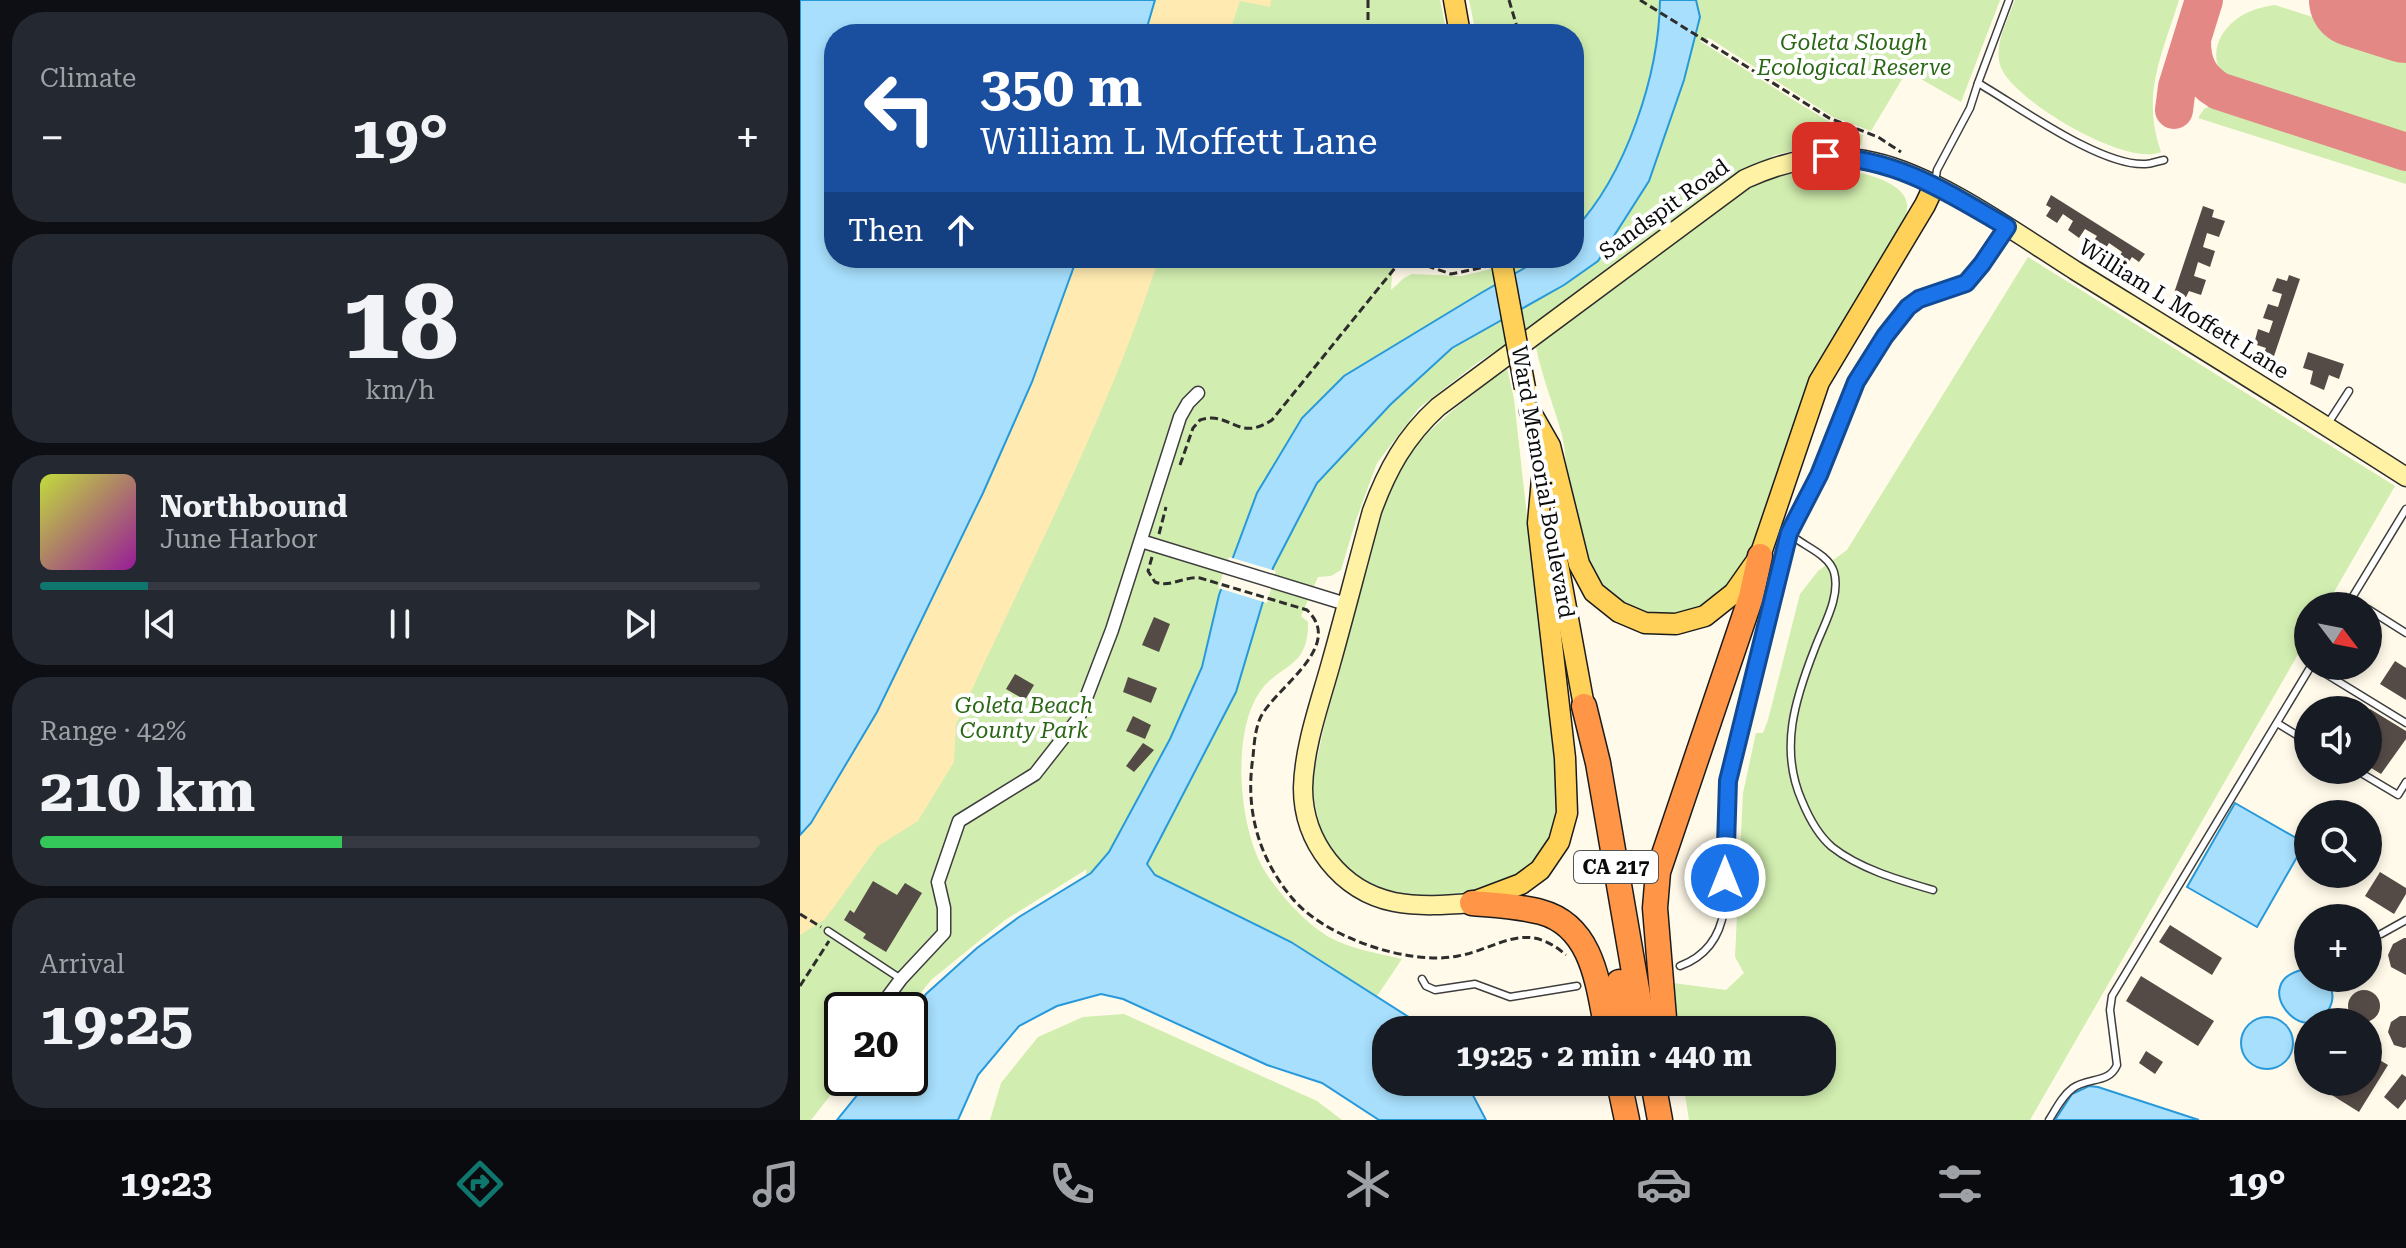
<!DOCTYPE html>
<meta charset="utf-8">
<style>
:root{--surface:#171b24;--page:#242831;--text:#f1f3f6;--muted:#9ea1a6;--line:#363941;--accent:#0f766e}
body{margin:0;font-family:"Roboto Serif",serif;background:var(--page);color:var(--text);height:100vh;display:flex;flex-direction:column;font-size:30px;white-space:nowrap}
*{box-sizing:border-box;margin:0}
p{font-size:26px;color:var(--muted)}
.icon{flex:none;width:44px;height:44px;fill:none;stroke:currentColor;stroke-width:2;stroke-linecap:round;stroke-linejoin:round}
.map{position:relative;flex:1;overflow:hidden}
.sheet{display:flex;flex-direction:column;gap:12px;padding:12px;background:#0d0f14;width:800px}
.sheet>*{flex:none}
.top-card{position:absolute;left:24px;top:24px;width:760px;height:244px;border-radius:32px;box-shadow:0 4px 12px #0003;background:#1a4fa0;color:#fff;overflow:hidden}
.needle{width:52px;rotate:122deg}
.buttons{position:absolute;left:1494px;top:592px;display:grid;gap:16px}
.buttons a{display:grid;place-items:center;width:88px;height:88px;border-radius:50%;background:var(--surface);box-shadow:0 4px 12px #0003;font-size:40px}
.speed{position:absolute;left:24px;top:992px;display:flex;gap:16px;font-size:40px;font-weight:700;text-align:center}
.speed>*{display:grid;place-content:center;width:104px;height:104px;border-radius:50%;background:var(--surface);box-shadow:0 4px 12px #0003;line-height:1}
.speed .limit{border:4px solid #111;border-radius:12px;background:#fff;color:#111}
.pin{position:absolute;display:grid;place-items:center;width:68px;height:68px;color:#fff;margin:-34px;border-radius:16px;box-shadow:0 4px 12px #0006}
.me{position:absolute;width:88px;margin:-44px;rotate:0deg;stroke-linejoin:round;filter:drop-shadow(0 0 6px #0008)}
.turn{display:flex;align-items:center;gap:28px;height:168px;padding:0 24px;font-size:36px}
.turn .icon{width:104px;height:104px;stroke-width:2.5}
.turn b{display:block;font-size:56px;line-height:68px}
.then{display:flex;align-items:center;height:76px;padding:0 24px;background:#0003;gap:16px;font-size:30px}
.big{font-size:60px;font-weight:700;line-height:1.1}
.sheet .card{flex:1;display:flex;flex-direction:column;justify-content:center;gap:12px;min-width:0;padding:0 28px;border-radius:32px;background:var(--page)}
.sheet .dial{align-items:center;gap:0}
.dial b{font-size:104px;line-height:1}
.song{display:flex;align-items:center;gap:24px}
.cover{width:96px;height:96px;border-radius:12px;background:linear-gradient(135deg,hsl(70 70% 55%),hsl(300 70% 35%))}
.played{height:8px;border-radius:4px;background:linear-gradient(90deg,var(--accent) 15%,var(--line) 15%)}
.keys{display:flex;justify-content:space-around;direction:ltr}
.heat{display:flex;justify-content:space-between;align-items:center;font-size:44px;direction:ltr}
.charge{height:12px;border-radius:6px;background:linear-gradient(90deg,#34c759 42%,var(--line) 0)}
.trip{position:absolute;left:572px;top:1016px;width:464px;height:80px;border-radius:32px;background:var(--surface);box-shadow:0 4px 12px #0003;font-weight:700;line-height:80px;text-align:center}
.tab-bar{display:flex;height:128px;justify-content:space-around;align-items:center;background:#090b0e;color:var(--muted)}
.tab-bar .icon{width:56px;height:56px}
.tab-bar .selected{color:var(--accent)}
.tab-bar b{font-size:36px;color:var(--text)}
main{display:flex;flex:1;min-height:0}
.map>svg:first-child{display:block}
.green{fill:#d1edaf}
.sand{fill:#ffebb1}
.water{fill:#a7dffc;stroke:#2799db;stroke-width:2}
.pier{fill:#fffae9}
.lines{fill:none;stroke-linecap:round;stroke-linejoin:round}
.taxiway{stroke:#e48886;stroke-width:38}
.runway{stroke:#e48886;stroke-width:94}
.building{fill:#554b46}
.lane-casing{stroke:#3e3e3e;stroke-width:9}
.street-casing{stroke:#3e3e3e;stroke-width:15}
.secondary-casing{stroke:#2d2d2d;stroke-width:21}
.primary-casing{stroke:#1c1c1c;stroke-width:23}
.highway-casing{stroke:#1c1c1c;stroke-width:27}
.path{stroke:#2d2d2d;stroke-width:3;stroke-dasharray:8 4;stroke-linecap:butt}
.lane{stroke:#fff;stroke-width:6}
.street{stroke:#fff;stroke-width:12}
.secondary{stroke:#fff2a4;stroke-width:18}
.primary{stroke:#ffd159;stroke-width:20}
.highway{stroke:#ff9547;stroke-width:24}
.primary-bridge-casing{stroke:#1c1c1c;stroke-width:23;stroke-linecap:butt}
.primary-bridge{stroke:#ffd159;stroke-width:20}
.route-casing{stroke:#114b97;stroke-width:20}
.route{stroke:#1a73e8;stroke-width:14}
.labels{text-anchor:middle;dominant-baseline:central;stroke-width:8;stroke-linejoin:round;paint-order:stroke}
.shield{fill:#fff;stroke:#545454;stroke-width:2}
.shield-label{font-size:20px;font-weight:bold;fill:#0b0b0b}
.park-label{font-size:22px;font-style:italic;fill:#2a6816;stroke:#fff}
.street-label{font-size:22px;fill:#0b0b0b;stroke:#fff}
</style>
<main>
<section class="sheet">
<div class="card"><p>Climate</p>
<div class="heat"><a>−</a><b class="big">19°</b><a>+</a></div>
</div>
<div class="card dial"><b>18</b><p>km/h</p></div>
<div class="card">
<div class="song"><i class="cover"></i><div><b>Northbound</b><p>June Harbor</p></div></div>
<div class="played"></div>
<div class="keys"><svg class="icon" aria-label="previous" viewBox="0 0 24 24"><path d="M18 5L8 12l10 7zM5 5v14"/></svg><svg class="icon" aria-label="pause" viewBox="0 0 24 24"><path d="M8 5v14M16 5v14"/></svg><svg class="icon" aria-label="next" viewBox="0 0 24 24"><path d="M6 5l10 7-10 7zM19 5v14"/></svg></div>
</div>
<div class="card"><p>Range · 42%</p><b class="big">210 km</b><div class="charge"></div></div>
<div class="card"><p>Arrival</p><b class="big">19:25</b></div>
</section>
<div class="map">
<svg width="1606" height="1120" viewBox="0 0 1606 1120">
<rect width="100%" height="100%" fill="#fffae9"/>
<g class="green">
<polygon points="355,0 640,0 647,34 345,34"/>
<path d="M669 0H1200L1161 102 1107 71 1071 131 1033 117 909 38 900 41 1003 106 1037 126 1063 135 1061 145 1029 143 975 155 925 180 732 328 677 363 619 408 577 463 556 520 541 570 531 576 518 577 501 616 508 622C509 670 479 663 459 693 431 736 439 827 464 870 479 894 503 921 527 936 550 949 577 953 602 959L554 1030 303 915 286 873 287 869 205 920 131 980 107 1010H42L44 1078 11 1120H0V835L11 823 77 712 183 493 232 382 277 258H593L591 290 604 278 612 274 662 276 687 270 716 258H774V34H676Z"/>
<path d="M1215 0H1379C1362 55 1341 94 1361 152 1327 168 1210 99 1200 65 1194 43 1208 20 1215 0Z"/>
<path d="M1475 5 1606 47V137L1438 83C1405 71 1413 35 1438 18 1449 10 1462 7 1475 5Z"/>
<polygon points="1414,104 1606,165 1606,184 1398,118 1404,109"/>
<path d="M1034 168C1053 170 1105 180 1107 204 1108 208 1106 213 1106 217L950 549C939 567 927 590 909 602 869 630 809 610 790 566 779 540 772 500 767 471 765 459 765 447 762 435 754 406 742 377 736 347L945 191C974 174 1002 168 1034 168Z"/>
<polygon points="1228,257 1595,486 1526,606 1508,606 1508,637 1230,1120 889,1120 883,1082 1022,1082 1022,1030 877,1030 873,983 926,990 944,973 935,957 943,793 956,733 963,733 968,720 1000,594 1018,571 1047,550"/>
<path d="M707 368 714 399 759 806C755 824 752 841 739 856 711 891 645 899 603 894 573 890 540 868 526 840 518 823 513 801 513 781 513 770 518 757 520 746 527 710 538 675 547 640 556 606 565 573 574 540 579 518 585 491 597 471 626 427 666 400 707 368Z"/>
<polygon points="324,1014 517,1101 542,1120 190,1120 201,1083 238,1037 283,1017"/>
</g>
<g class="sand">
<polygon points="355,0 471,0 470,7 440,1 429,34 345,34"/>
<path d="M277 258H359C308 417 225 572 156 724L154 762 118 821 78 846 25 919 0 935V835L11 823 77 712 183 493 232 382Z"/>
</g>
<g class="water">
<polygon points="0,0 355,0 345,34 34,34 34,258 277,258 232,382 183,493 77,712 11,823 0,835"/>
<path d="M860 0H896L900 17 884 80 849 181 798 261 764 285 652 348 591 404 517 483 473 568 436 692 347 864 355 875 491 942 615 1021 623 1030H586V1082H666L686 1120H579L522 1083 467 1065 323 999 301 994 257 1006 219 1026 178 1075 158 1120H37L71 1078H110V1020L126 994 177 948 219 917 291 873 309 852 370 739 402 667 419 595 457 493 502 418 544 376 681 293 742 258H774V230C826 175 859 75 860 0Z"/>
<polygon points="1435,803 1505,843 1457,927 1387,887"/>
<path d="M1506 969 1508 978H1525C1532 987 1535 997 1530 1007 1506 1055 1444 980 1506 969Z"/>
<circle cx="1467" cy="1043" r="26"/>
<polygon points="1289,1086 1298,1087 1399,1120 1255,1120 1272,1094"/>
</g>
<polygon class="pier" points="429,557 476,571 467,603 418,588"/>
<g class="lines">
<g class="taxiway">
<path d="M1392 41C1392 64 1399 79 1419 91L1606 152"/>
<polyline points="1374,110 1377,87 1404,0"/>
</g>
<polyline class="runway" points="1556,0 1606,16"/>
</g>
<g class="building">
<polygon points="1251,195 1345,254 1339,262 1332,257 1326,266 1317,260 1322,252 1309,243 1303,253 1291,245 1297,236 1285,229 1279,238 1268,230 1273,221 1263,214 1257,223 1246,216 1251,208 1246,205"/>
<polygon points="1403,206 1414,210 1412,217 1425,221 1419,237 1407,233 1403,247 1415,251 1410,267 1398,262 1394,276 1406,280 1401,295 1389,291 1386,297 1374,293"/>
<polygon points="1489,275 1500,279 1474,356 1464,353 1466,348 1454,344 1458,329 1469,333 1473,321 1463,318 1468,304 1478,307 1482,294 1472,291 1477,278 1487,281"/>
<polygon points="1508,352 1544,364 1539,379 1529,375 1524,390 1510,384 1513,371 1503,368"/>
<polygon points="354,617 370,624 359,652 342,645"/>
<polygon points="1595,661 1606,668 1606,700 1580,684"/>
<polygon points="215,674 234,685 225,700 206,689"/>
<polygon points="328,677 357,688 351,703 323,692"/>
<polygon points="1570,709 1606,731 1606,739 1581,774 1568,766 1568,712"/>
<polygon points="333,716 351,725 345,739 326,731"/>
<polygon points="343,743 354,750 334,772 326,766"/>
<polygon points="1580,872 1606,888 1606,894 1594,914 1565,896"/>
<polygon points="73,881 97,895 105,883 122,893 86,952 63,938 66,934 44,920 50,910 54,913"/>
<polygon points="1370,925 1422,958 1412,975 1359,942"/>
<polygon points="1604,938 1606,938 1606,975 1591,967 1588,955 1593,944"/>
<polygon points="1341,976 1414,1021 1398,1046 1326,1001"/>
<circle cx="1564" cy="1006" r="16"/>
<polygon points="1600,1016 1606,1016 1606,1047 1604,1048 1594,1045 1588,1032 1591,1022"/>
<polygon points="1346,1051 1363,1062 1355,1074 1339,1063"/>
<polygon points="1568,1053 1588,1065 1559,1112 1527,1092 1534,1082 1568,1082"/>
<polygon points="1602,1074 1606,1077 1606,1099 1598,1109 1584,1097"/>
</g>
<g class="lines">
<g class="lane-casing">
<g id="lane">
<path d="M1209 0 1178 83C1218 106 1301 167 1346 164 1351 164 1358 161 1364 160"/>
<polyline points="1135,182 1137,170 1170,108 1178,83"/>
<polyline points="1527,425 1549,391"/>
<path d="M989 533C1002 546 1028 553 1034 572 1041 597 1023 626 1015 648 995 699 979 749 1002 801 1009 818 1018 835 1032 847 1060 869 1099 880 1133 890"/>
<polyline points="1551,599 1562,606"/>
<polyline points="1547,606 1606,509"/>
<polyline points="1568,609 1606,633"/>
<polyline points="1513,666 1606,723"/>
<polyline points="1477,723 1508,742"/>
<polyline points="1556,770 1598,795 1606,782"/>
<polyline points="28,931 101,979"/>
<polyline points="1581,934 1606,920"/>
<path d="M880 966C907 956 920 936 924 910L928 781 989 533 1019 475 1056 382 1085 336 1108 307 1119 299 1166 283 1190 254 1206 229"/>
<polyline points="622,979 626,986 635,990 675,984 710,997 777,986"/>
<path d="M1249 1120C1256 1109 1262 1096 1273 1088 1288 1077 1309 1084 1317 1065L1310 1010 1312 996 1511 666"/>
</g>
</g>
<g class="street-casing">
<g id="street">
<polyline points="341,541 546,604"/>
<polyline points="78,1010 101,979 144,933 144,908 138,882 159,821 235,774 278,719 312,630 380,417 388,403 398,393"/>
</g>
</g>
<g class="secondary-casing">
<path id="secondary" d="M672 903C646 905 620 907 594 902 541 891 503 842 503 788 504 746 520 703 531 663 545 613 558 562 572 511 587 470 605 437 638 407L945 179C987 160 1028 151 1074 162 1138 176 1219 235 1276 271 1386 339 1497 407 1606 477"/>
</g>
<g class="primary-casing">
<g id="primary">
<polyline points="654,0 660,34"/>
<polyline points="730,411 750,446 779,564 794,592 819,612 845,623 876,624 905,616 934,593 960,556 1019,382 1125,205 1134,186"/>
<polyline points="751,526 784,706"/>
<polyline points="676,901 721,884 740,870 759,842 767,813 765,758 738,523 742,479"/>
</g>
</g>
<g class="highway-casing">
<g id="highway">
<polyline points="784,706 798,763 844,1030"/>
<path d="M672 903C695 905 719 906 741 912 793 926 798 985 807 1030"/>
<polyline points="819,982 826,1030"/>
<polyline points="865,1030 855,908 858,872 951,597 960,556"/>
<polyline points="819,1082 827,1120"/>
<polyline points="853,1082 860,1120"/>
</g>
</g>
<g class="path">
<polyline points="568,0 568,34"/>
<polyline points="709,0 719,34"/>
<polyline points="840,0 1029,118 1078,137 1101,152"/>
<polyline points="604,258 651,274 685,267"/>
<path d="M380 465 393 428 400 420C431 410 437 443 472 420L603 258"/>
<polyline points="359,534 366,507"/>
<path d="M352 557 348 571 355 582C370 588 384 576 400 578L507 610C547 648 470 690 459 721 455 732 454 745 453 757 445 809 458 857 492 898 524 937 609 966 658 956 700 948 725 919 766 955"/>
<polyline points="0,914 21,927"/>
<polyline points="0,986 29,941"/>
</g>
<use href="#lane" class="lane"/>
<use href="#street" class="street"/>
<use href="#secondary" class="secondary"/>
<use href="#primary" class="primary"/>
<use href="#highway" class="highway"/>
<g class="primary-bridge-casing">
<polyline id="primary-bridge" points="701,258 725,388"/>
</g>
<use href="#primary-bridge" class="primary-bridge"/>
</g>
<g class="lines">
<g class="route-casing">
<path id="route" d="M925 878 928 781 989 533 1019 475 1056 382 1085 336 1108 307 1119 299 1166 283 1182 264 1207 227C1145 191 1100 160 1026 156"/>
</g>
<use href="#route" class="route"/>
</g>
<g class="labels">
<rect class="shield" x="774" y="851" width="84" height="32" rx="6"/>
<g class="shield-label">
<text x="816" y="867">CA 217</text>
</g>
<g class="park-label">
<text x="1054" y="42">Goleta Slough<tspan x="1054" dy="25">Ecological Reserve</tspan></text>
<text x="224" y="705">Goleta Beach<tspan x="224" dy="25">County Park</tspan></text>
</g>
<g class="street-label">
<text transform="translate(864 209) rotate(-36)">Sandspit Road</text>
<text transform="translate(1384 309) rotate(32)">William L Moffett Lane</text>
<text transform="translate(743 482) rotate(80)">Ward Memorial Boulevard</text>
</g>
</g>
</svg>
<div class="buttons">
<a><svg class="needle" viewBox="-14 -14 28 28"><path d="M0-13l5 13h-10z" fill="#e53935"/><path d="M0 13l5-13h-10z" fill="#9ea1a6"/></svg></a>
<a><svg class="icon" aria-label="sound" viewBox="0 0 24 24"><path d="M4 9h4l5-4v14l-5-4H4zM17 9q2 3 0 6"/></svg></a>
<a><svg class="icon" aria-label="search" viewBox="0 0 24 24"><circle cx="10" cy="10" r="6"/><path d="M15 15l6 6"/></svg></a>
<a>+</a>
<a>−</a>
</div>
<div class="speed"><div class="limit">20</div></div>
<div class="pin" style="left:1026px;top:156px;background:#d93025"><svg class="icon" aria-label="arrive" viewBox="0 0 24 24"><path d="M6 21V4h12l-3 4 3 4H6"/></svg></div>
<svg class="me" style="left:925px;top:878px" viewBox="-20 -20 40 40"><circle r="17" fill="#1a73e8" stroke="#fff" stroke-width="3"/><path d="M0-11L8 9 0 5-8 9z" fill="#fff"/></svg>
<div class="trip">19:25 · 2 min · 440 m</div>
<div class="top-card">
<div class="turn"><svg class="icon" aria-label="left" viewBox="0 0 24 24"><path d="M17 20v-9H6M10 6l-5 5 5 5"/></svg><div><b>350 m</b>William L Moffett Lane</div></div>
<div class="then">Then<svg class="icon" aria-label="ahead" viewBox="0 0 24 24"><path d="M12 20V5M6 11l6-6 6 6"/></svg></div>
</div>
</div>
</main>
<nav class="tab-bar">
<b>19:23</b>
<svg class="icon selected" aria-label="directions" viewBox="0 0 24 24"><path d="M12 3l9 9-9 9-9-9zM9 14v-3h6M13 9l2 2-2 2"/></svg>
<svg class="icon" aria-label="music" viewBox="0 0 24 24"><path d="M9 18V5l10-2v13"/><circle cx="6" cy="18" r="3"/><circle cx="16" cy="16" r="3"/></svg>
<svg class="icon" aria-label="phone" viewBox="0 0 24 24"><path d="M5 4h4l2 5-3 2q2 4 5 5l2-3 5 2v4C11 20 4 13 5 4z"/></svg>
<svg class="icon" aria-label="climate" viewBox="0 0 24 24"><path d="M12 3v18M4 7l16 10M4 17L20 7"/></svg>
<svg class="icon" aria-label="car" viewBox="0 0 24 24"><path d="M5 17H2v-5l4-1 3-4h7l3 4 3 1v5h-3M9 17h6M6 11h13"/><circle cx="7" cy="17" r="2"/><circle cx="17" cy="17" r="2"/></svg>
<svg class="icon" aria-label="filters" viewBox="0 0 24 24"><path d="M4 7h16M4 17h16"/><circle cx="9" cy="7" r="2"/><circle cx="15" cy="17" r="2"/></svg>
<b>19°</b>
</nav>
